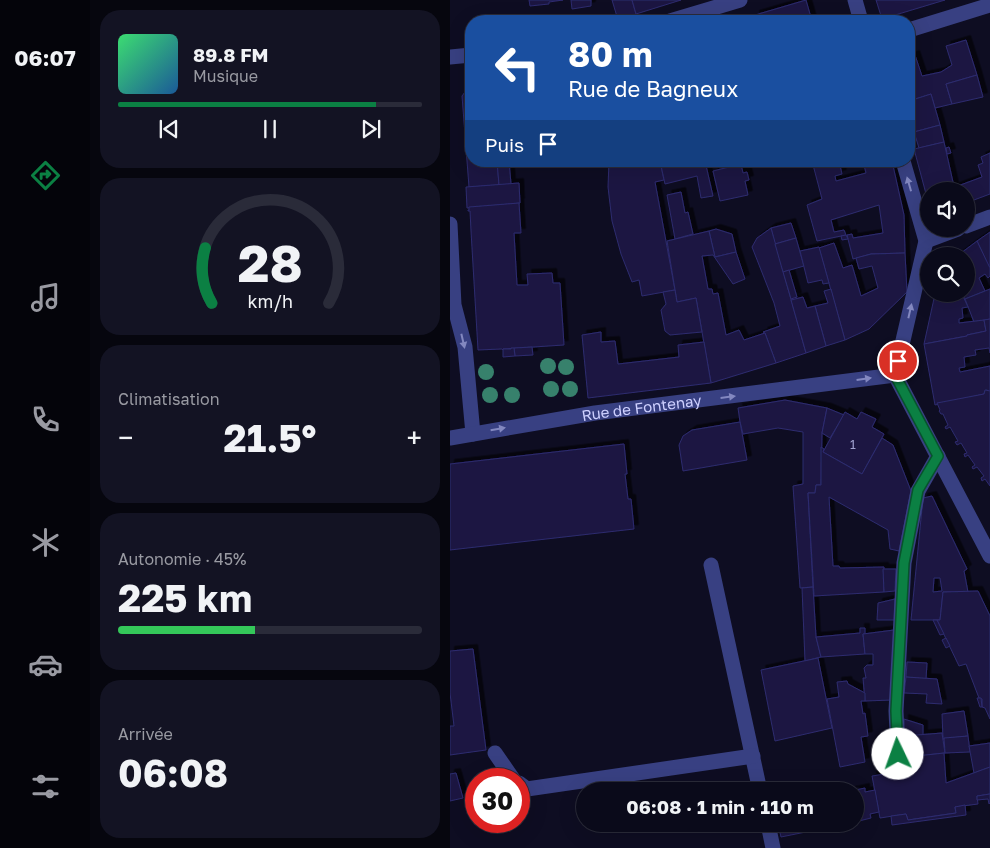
<!DOCTYPE html>
<html lang="fr">
<meta charset="utf-8">
<style>
:root{--surface:#0a0a1a;--page:#131323;--text:#f1f3f6;--muted:#999aa2;--line:#2a2b39;--accent:#0b8043}
body{margin:0;font-family:"Golos Text",sans-serif;background:var(--page);color:var(--text);height:100vh;display:flex;flex-direction:column;font-size:19px;white-space:nowrap}
*{box-sizing:border-box;margin:0}
p{font-size:16px;color:var(--muted)}
.icon{flex:none;width:28px;height:28px;fill:none;stroke:currentColor;stroke-width:2;stroke-linecap:round;stroke-linejoin:round}
.map{position:relative;flex:1;overflow:hidden}
.side{display:flex;flex-direction:column;gap:10px;padding:10px;background:#06060e;width:360px}
.side>*{flex:none}
.top-card{position:absolute;left:15px;top:15px;width:450px;height:152px;border-radius:20px;box-shadow:0 5px 20px #0002,0 0 0 1px var(--line);background:#1a4fa0;color:#fff;overflow:hidden}
.buttons{position:absolute;left:470px;top:182px;display:grid;gap:10px}
.buttons a{display:grid;place-items:center;width:55px;height:55px;border-radius:50%;background:var(--surface);box-shadow:0 5px 20px #0002,0 0 0 1px var(--line);font-size:25px}
.speed{position:absolute;left:15px;top:768px;display:flex;gap:10px;font-size:25px;font-weight:700;text-align:center}
.speed>*{display:grid;place-content:center;width:65px;height:65px;border-radius:50%;background:var(--surface);box-shadow:0 5px 20px #0002,0 0 0 1px var(--line);line-height:1}
.speed .limit{border:8px solid #d22;background:#fff;color:#111}
.pin{position:absolute;display:grid;place-items:center;width:42px;height:42px;color:#fff;margin:-21px;border:2px solid #fff;border-radius:50%;box-shadow:0 1px 5px #0007}
.me{position:absolute;width:55px;margin:-28px;rotate:357deg;stroke-linejoin:round;filter:drop-shadow(0 0 4px #0008)}
.turn{display:flex;align-items:center;gap:18px;height:105px;padding:0 20px;font-size:22px}
.turn .icon{width:65px;height:65px;stroke-width:2.5}
.turn b{display:block;font-size:35px;line-height:42px}
.then{display:flex;align-items:center;height:48px;padding:0 20px;background:#0003;gap:10px;font-size:19px}
.big{font-size:38px;font-weight:700;line-height:1.1}
.side .widget{flex:1;display:flex;flex-direction:column;justify-content:center;gap:8px;min-width:0;padding:0 18px;border-radius:20px;background:var(--page)}
.side .dial{align-items:center;gap:0}
.dial svg{height:130px;overflow:visible;fill:none;stroke:var(--line);stroke-width:7;stroke-linecap:round;text-anchor:middle}
.dial text{fill:var(--text);stroke:none}
.song{display:flex;align-items:center;gap:15px}
.cover{width:60px;height:60px;border-radius:8px;background:linear-gradient(135deg,hsl(140 70% 55%),hsl(210 70% 35%))}
.played{height:5px;border-radius:2px;background:linear-gradient(90deg,var(--accent) 85%,var(--line) 85%)}
.keys{display:flex;justify-content:space-around;direction:ltr}
.heat{display:flex;justify-content:space-between;align-items:center;font-size:28px;direction:ltr}
.charge{height:8px;border-radius:4px;background:linear-gradient(90deg,#34c759 45%,var(--line) 0)}
.trip{position:absolute;left:126px;top:782px;width:288px;height:50px;border-radius:25px;background:var(--surface);box-shadow:0 5px 20px #0002,0 0 0 1px var(--line);font-weight:700;line-height:50px;text-align:center}
main{display:flex;flex:1;min-height:0}
.menu{display:flex;flex-direction:column;width:90px;justify-content:space-around;align-items:center;background:#04040a;color:var(--muted)}
.menu .icon{width:35px;height:35px}
.menu .active{color:var(--accent)}
.menu b{font-size:22px;color:var(--text)}
.map>svg:first-child{display:block}
.building{fill:#1b1943;stroke:#2e2b6f;fill-rule:evenodd;filter:url(#shadow)}
.lines{fill:none;stroke-linecap:round;stroke-linejoin:round}
.minor{stroke:#384082;stroke-width:15}
.tree{fill:#37816c}
.oneway{fill:#8388c0}
.route-casing{stroke:#07532c;stroke-width:12}
.route{stroke:#0b8043;stroke-width:9}
.labels{text-anchor:middle;dominant-baseline:central;stroke-width:4.5;stroke-linejoin:round;paint-order:stroke}
.number-label{font-size:12px;fill:#a1a2d0}
.street-label{font-size:15px;fill:#ced0ff;stroke:#0e0d22}
</style>
<main>
<nav class="menu">
<b>06:07</b>
<svg class="icon active" aria-label="directions" viewBox="0 0 24 24"><path d="M12 3l9 9-9 9-9-9zM9 14v-3h6M13 9l2 2-2 2"/></svg>
<svg class="icon" aria-label="music" viewBox="0 0 24 24"><path d="M9 18V5l10-2v13"/><circle cx="6" cy="18" r="3"/><circle cx="16" cy="16" r="3"/></svg>
<svg class="icon" aria-label="phone" viewBox="0 0 24 24"><path d="M5 4h4l2 5-3 2q2 4 5 5l2-3 5 2v4C11 20 4 13 5 4z"/></svg>
<svg class="icon" aria-label="climate" viewBox="0 0 24 24"><path d="M12 3v18M4 7l16 10M4 17L20 7"/></svg>
<svg class="icon" aria-label="car" viewBox="0 0 24 24"><path d="M5 17H2v-5l4-1 3-4h7l3 4 3 1v5h-3M9 17h6M6 11h13"/><circle cx="7" cy="17" r="2"/><circle cx="17" cy="17" r="2"/></svg>
<svg class="icon" aria-label="filters" viewBox="0 0 24 24"><path d="M4 7h16M4 17h16"/><circle cx="9" cy="7" r="2"/><circle cx="15" cy="17" r="2"/></svg>
</nav>
<section class="side">
<div class="widget">
<div class="song"><i class="cover"></i><div><b>89.8 FM</b><p>Musique</p></div></div>
<div class="played"></div>
<div class="keys"><svg class="icon" aria-label="previous" viewBox="0 0 24 24"><path d="M18 5L8 12l10 7zM5 5v14"/></svg><svg class="icon" aria-label="pause" viewBox="0 0 24 24"><path d="M8 5v14M16 5v14"/></svg><svg class="icon" aria-label="next" viewBox="0 0 24 24"><path d="M6 5l10 7-10 7zM19 5v14"/></svg></div>
</div>
<div class="widget dial"><svg viewBox="0 0 100 80">
<path d="M14 69A42 42 0 1 1 86 69"/>
<path d="M14 69A42 42 0 0 1 10 35" stroke="#0b8043"/>
<text x="50" y="56" font-size="32" font-weight="700">28</text>
<text x="50" y="72" font-size="11">km/h</text>
</svg></div>
<div class="widget"><p>Climatisation</p>
<div class="heat"><a>−</a><b class="big">21.5°</b><a>+</a></div>
</div>
<div class="widget"><p>Autonomie · 45%</p><b class="big">225 km</b><div class="charge"></div></div>
<div class="widget"><p>Arrivée</p><b class="big">06:08</b></div>
</section>
<div class="map">
<svg width="540" height="848" viewBox="0 0 540 848">
<defs>
<filter id="shadow"><feDropShadow dx="4.5" dy="-4.5" stdDeviation="0" flood-color="#0009"/></filter>
</defs>
<rect width="100%" height="100%" fill="#0e0d22"/>
<g class="building">
<polygon points="79,0 113,0 99,2 99,4 80,6"/>
<polygon points="121,0 141,0 141,6 122,9"/>
<polygon points="162,0 182,0 186,14 168,20"/>
<polygon points="182,0 231,0 186,14"/>
<polygon points="356,0 362,21 307,21 305,15"/>
<polygon points="426,0 495,0 432,19"/>
<polygon points="516,40 527,75 496,84 502,104 485,108 481,94 459,101 459,57 465,55 472,76 491,72 502,65 496,46"/>
<polygon points="527,75 533,97 502,104 496,84"/>
<polygon points="21,84 21,161 47,161 49,185 19,187 12,96"/>
<polygon points="481,94 490,125 464,132 459,110 459,101"/>
<polygon points="490,125 494,142 469,148 464,132"/>
<polygon points="494,142 505,191 479,191 479,205 464,149"/>
<polygon points="499,147 501,153 497,154 496,148"/>
<polygon points="540,153 540,194 516,203 516,191 506,191 505,187 532,177 528,165 533,163 531,157"/>
<polygon points="47,161 59,161 61,184 49,185"/>
<polygon points="159,161 210,161 214,180 205,182 225,290 192,296 189,280 182,282 171,254 162,221 158,187"/>
<polygon points="210,161 255,161 263,196 251,198 247,176 215,184"/>
<polygon points="362,161 389,161 392,174 385,176 386,181 416,173 413,161 442,161 454,215 455,253 421,254 403,259 397,235 402,234 403,238 433,233 429,205 381,220 384,232 394,230 396,235 367,241 357,205 372,199"/>
<polygon points="291,164 293,173 297,172 299,180 295,181 298,195 270,201 263,171"/>
<polygon points="69,183 70,203 17,208 16,187"/>
<polygon points="231,192 235,213 238,212 243,234 225,239 217,195"/>
<polygon points="69,203 71,233 64,233 67,285 78,285 77,274 102,273 103,283 110,283 114,345 53,349 53,350 52,349 28,350 21,231 20,211 18,211 18,210 19,210 19,207"/>
<polygon points="341,223 346,238 325,244 321,228"/>
<polygon points="321,228 356,353 326,363 315,333 313,332 330,326 324,303 302,247 307,238"/>
<polygon points="266,229 282,234 286,252 265,257 259,231"/>
<polygon points="259,231 265,257 286,252 295,279 283,284 263,255 252,256 258,289 262,289 263,294 268,293 276,335 289,330 294,340 315,333 326,363 261,383 246,298 227,302 217,241"/>
<polygon points="540,232 540,266 539,267 527,241"/>
<polygon points="396,235 398,239 392,240 391,236"/>
<polygon points="346,238 354,266 333,272 325,244"/>
<polygon points="527,241 540,268 540,276 538,278 535,274 529,278 535,291 515,299 512,294 516,294 516,256 507,256"/>
<polygon points="384,243 393,268 402,265 411,296 428,288 422,266 409,269 406,258 421,254 455,253 457,292 419,329 395,340 369,248"/>
<polygon points="369,247 379,283 373,284 372,280 358,283 350,251"/>
<polygon points="339,270 347,297 341,299 333,272"/>
<polygon points="381,289 395,340 376,346 365,306 378,303 374,291"/>
<polygon points="540,289 540,319 524,322 515,299"/>
<polygon points="225,290 227,302 246,298 252,332 220,335 215,331 211,310 216,304 213,292"/>
<polygon points="485,294 512,294 518,307 512,308 513,318 509,319 509,323 534,320 536,331 517,335 517,336 474,344"/>
<polygon points="353,297 357,308 365,306 376,346 356,353 341,300"/>
<polygon points="540,319 540,353 539,348 525,350 526,355 514,357 515,367 509,368 510,372 540,366 540,391 536,390 534,394 485,405 474,344 517,336 517,335 536,331 534,320"/>
<polygon points="151,332 151,342 165,341 168,364 229,357 228,345 254,342 261,383 138,398 132,335"/>
<polygon points="82,347 83,355 65,356 64,348"/>
<polygon points="61,348 64,348 65,356 53,357 53,349 61,349"/>
<polygon points="535,390 540,391 540,486 535,479 532,481 531,478 534,476 527,467 523,469 522,467 525,465 518,455 515,457 514,454 517,453 511,443 507,445 505,442 508,441 500,427 496,429 495,427 498,425 493,414 491,414 489,411 490,410 487,403 534,394"/>
<polygon points="335,400 377,408 372,433 371,485 366,485 365,493 358,493 363,587 350,588 343,486 353,484 353,432 328,428 293,434 290,422 288,408"/>
<polygon points="377,408 394,415 380,438 372,433"/>
<polygon points="395,412 407,419 411,412 426,419 422,427 434,434 412,474 373,452"/>
<polygon points="290,422 297,460 233,471 229,445 233,436 242,430"/>
<polygon points="432,438 443,445 461,491 449,551 440,549 438,530 379,497 383,566 389,566 390,568 434,567 434,592 364,596 358,493 365,493 366,485 371,485 371,447 374,449 373,452 412,474"/>
<polygon points="174,444 177,474 175,474 178,499 181,499 184,529 0,550 0,464"/>
<path d="M482 496 517 569 514 571 518 592H493L490 620H461L473 498ZM484 578H490L492 591 483 592Z"/>
<polygon points="433,569 446,569 445,591 434,592"/>
<polygon points="363,587 366,637 371,657 355,661 352,588"/>
<polygon points="528,591 540,616 540,719 535,708 532,707 532,699 529,698 516,664 509,666 487,620 490,620 493,592"/>
<polygon points="445,599 445,620 427,620 428,603"/>
<polygon points="483,620 487,620 494,634 490,635"/>
<polygon points="410,628 415,628 415,634 413,634 415,654 371,657 366,637 410,633"/>
<polygon points="444,630 443,700 415,701 413,678 416,678 414,668 417,665 423,665 423,654 415,654 413,634"/>
<polygon points="496,638 500,646 496,648 492,640"/>
<polygon points="23,649 36,750 0,755 0,726 4,726 0,693 0,651"/>
<polygon points="368,658 382,728 325,741 311,670"/>
<polygon points="457,662 477,663 476,679 456,677"/>
<polygon points="456,677 487,679 492,704 476,703 477,694 454,693"/>
<polygon points="397,681 398,684 415,693 415,701 411,701 413,714 415,713 418,736 411,737 415,762 390,767 377,699 389,697 387,682"/>
<polygon points="527,698 531,698 532,707 530,707"/>
<polygon points="514,711 518,736 493,739 492,714"/>
<polygon points="454,719 473,725 473,735 454,736"/>
<polygon points="492,733 495,753 458,757 454,736"/>
<polygon points="518,736 520,752 495,753 494,738"/>
<polygon points="540,743 540,767 524,773 519,746"/>
<polygon points="494,753 496,783 540,767 540,794 527,796 528,804 505,807 506,813 458,820 456,814 430,818 422,776 460,770 458,757"/>
<polygon points="6,773 13,798 0,801 0,774"/>
<polygon points="415,788 415,792 425,790 429,812 420,814 421,818 405,822 405,791 401,791"/>
<polygon points="540,794 540,803 539,804 538,799 527,800 527,796"/>
<polygon points="515,805 516,815 442,825 441,816 456,814 458,820 506,813 505,807"/>
<polygon points="328,824 395,824 331,837"/>
</g>
<g class="lines">
<g class="minor">
<polyline points="405,0 411,21"/>
<polyline points="220,21 290,0"/>
<polyline points="459,30 540,5"/>
<polyline points="0,57 21,55"/>
<polyline points="453,161 476,241 445,375 540,556"/>
<polyline points="0,224 4,305 15,347 23,434"/>
<polyline points="516,226 540,217"/>
<polyline points="476,241 508,229"/>
<path id="s1" d="M0 438 145 413 445 375"/>
<polyline points="261,565 310,791"/>
<polyline points="45,753 63,779"/>
<polyline points="448,754 446,711 454,563 468,491 488,456"/>
<polyline points="69,783 77,789 303,756"/>
<polyline points="318,824 323,848"/>
</g>
</g>
<g class="tree">
<circle cx="98" cy="366" r="8"/>
<circle cx="116" cy="367" r="8"/>
<circle cx="36" cy="372" r="8"/>
<circle cx="101" cy="389" r="8"/>
<circle cx="120" cy="389" r="8"/>
<circle cx="40" cy="395" r="8"/>
<circle cx="62" cy="395" r="8"/>
</g>
<defs><path id="oneway-solid" d="M-6-.8H1V-3.2L6.5 0L1 3.2V.8H-6Z" transform="scale(1.25)"/></defs>
<g class="oneway">
<use href="#oneway-solid" transform="translate(459 184) rotate(-106)"/>
<use href="#oneway-solid" transform="translate(460 311) rotate(-77)"/>
<use href="#oneway-solid" transform="translate(13 341) rotate(77)"/>
<use href="#oneway-solid" transform="translate(414 379) rotate(-8)"/>
<use href="#oneway-solid" transform="translate(278 397) rotate(-7)"/>
<use href="#oneway-solid" transform="translate(48 429) rotate(-10)"/>
</g>
<g class="lines">
<g class="route-casing">
<polyline id="route" points="448,754 446,711 454,563 468,490 488,456 445,375 448,361"/>
</g>
<use href="#route" class="route"/>
</g>
<g class="labels">
<g class="number-label">
<text x="403" y="444">1</text>
</g>
<g class="street-label">
<text stroke="none"><textPath href="#s1" startOffset="194">Rue de Fontenay</textPath></text>
</g>
</g>
</svg>
<div class="buttons">
<a><svg class="icon" aria-label="sound" viewBox="0 0 24 24"><path d="M4 9h4l5-4v14l-5-4H4zM17 9q2 3 0 6"/></svg></a>
<a><svg class="icon" aria-label="search" viewBox="0 0 24 24"><circle cx="10" cy="10" r="6"/><path d="M15 15l6 6"/></svg></a>
</div>
<div class="speed"><div class="limit">30</div></div>
<div class="pin" style="left:448px;top:361px;background:#d93025"><svg class="icon" aria-label="arrive" viewBox="0 0 24 24"><path d="M6 21V4h12l-3 4 3 4H6"/></svg></div>
<svg class="me" style="left:448px;top:754px" viewBox="-20 -20 40 40"><circle r="19" fill="#fff"/><path d="M0-13L10 11 0 6-10 11z" fill="#0b8043"/></svg>
<div class="trip">06:08 · 1 min · 110 m</div>
<div class="top-card">
<div class="turn"><svg class="icon" aria-label="left" viewBox="0 0 24 24"><path d="M17 20v-9H6M10 6l-5 5 5 5"/></svg><div><b>80 m</b>Rue de Bagneux</div></div>
<div class="then">Puis<svg class="icon" aria-label="arrive" viewBox="0 0 24 24"><path d="M6 21V4h12l-3 4 3 4H6"/></svg></div>
</div>
</div>
</main>
